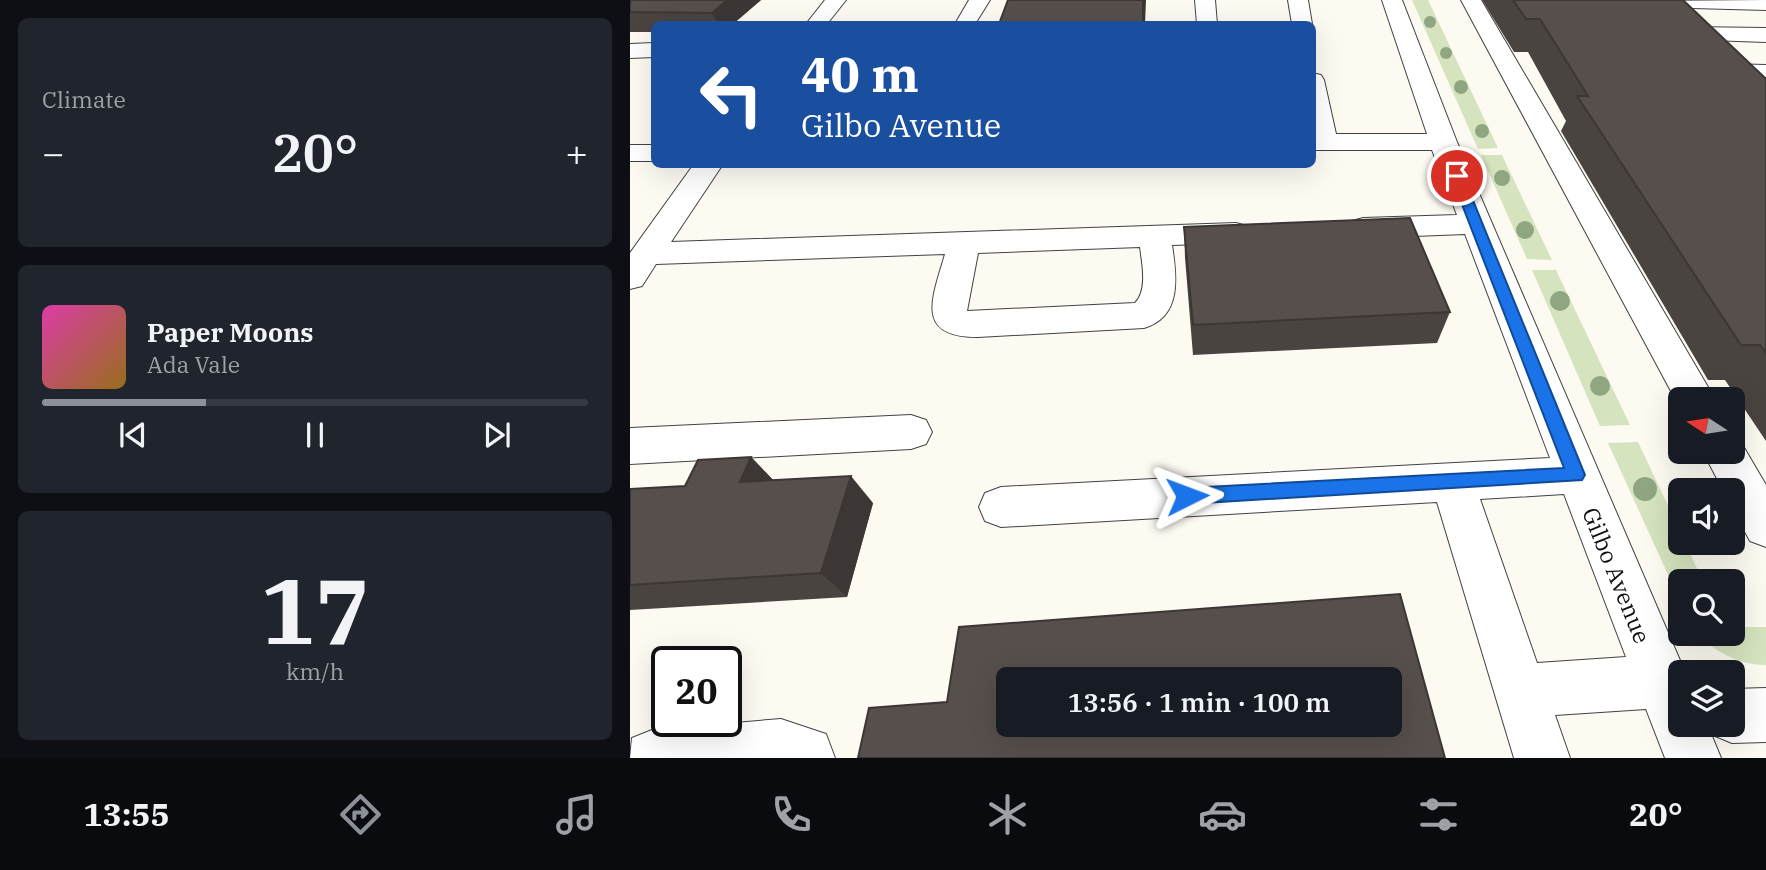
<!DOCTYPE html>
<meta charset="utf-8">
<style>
:root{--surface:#171b24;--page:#20242c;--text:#f1f3f6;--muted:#9ea1a6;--line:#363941;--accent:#8c9099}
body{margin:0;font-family:"IBM Plex Serif",serif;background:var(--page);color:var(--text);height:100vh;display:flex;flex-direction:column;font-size:26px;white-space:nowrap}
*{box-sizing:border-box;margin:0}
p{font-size:23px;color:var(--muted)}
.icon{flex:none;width:38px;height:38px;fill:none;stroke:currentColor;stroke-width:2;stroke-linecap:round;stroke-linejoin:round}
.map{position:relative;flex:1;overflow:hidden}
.side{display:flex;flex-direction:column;gap:18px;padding:18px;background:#0d0f14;width:630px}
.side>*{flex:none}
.banner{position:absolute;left:21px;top:21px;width:665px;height:147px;border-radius:10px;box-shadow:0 7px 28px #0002;background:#1a4fa0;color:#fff;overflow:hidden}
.needle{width:46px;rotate:282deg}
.fabs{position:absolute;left:1038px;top:387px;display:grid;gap:14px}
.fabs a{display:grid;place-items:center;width:77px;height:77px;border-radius:10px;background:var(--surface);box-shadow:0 7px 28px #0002;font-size:35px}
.speed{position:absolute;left:21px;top:646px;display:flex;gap:14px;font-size:35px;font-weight:700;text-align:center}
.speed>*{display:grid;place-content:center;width:91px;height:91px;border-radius:50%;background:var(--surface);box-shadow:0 7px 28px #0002;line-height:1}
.speed .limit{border:4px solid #111;border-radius:10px;background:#fff;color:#111}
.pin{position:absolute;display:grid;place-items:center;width:60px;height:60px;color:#fff;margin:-30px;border:4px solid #fff;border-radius:50%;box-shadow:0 2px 7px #0007}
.me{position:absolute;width:77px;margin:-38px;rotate:87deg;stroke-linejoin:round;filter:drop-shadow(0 0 5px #0008)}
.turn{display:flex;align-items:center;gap:24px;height:147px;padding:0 35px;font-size:32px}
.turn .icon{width:91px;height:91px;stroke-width:2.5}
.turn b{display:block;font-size:49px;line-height:60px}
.big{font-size:52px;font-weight:600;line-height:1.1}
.side .tile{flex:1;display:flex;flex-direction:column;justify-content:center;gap:10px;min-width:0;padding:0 24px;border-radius:10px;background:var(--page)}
.side .dial{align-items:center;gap:0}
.dial b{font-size:91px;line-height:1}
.song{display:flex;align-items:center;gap:21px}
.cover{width:84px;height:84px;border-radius:10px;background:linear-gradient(135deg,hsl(320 70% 55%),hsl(40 70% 35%))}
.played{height:7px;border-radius:4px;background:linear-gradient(90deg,var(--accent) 30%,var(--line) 30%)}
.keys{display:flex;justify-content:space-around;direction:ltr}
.heat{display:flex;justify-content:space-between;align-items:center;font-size:38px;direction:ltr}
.trip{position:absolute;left:366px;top:667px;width:406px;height:70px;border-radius:10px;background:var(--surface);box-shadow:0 7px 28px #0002;font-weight:600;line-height:70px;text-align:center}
.dock{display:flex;height:112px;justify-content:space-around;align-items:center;background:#090b0e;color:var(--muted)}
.dock .icon{width:49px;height:49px}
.dock .active{color:var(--accent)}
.dock b{font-size:32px;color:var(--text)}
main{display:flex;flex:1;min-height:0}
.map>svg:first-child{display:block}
.green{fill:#d5e4bf}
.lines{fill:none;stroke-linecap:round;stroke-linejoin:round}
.minor-casing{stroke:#424242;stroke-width:2}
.minor{fill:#fff;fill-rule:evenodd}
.tree{fill:#90a582}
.wall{fill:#4a4441}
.shaded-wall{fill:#3c3735}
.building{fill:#564f4c;stroke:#3c3735;stroke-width:2;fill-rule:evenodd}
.route{fill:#1a73e8;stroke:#114b97;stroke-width:2}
.labels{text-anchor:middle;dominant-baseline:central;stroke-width:7;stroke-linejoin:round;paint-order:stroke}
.street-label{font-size:23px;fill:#0f0f0f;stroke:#fff}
</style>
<main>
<section class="side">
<div class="tile"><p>Climate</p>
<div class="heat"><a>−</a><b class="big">20°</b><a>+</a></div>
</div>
<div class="tile">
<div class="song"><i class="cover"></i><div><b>Paper Moons</b><p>Ada Vale</p></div></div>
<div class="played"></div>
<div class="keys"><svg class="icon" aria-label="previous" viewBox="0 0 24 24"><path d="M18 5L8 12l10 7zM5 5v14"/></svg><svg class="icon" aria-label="pause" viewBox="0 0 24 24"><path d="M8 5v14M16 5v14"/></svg><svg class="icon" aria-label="next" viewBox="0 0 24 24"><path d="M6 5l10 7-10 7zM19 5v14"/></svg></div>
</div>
<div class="tile dial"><b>17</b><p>km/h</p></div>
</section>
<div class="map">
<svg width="1136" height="758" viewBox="0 0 1136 758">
<rect width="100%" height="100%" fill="#fdfaf2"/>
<g class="green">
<polygon points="782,0 798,0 868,148 848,149"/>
<polygon points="851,155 872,155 922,260 897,259"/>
<polygon points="902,270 926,270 1000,425 970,426"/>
<polygon points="1008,442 1050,531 1050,542 1055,543 1073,581 1050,581 1050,601 978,443"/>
<path d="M1103 627H1136V665C1109 665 1086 652 1067 634H1102Z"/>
</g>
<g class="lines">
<g class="minor-casing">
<g id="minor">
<polygon points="195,0 216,0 197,24 176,24"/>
<polygon points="339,0 360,0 345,24 325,24"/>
<polygon points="565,0 585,0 587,24 567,24"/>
<polygon points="658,0 678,0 682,24 662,24"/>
<path d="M752 0H772L827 142 1055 672H1050V724H1077L1091 758H1035L1016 709 925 715 940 758H884L807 502 371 527 355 521 349 507 355 493 371 487 920 458 835 234 733 238 722 235 717 228 722 221 733 218 827 215 802 150H682V73L691 75 694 80 706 134H797ZM934 494 996 657 907 663 850 499Z"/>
<polygon points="831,0 851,0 1085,399 1050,399 1050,408"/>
<polygon points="1136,0 1136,10 1026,7 1019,5 1016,1"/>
<polygon points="1058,27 1136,28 1136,42 1050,39 1047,34 1050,29"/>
<polygon points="24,43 24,57 0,58 0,44"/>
<polygon points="1095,64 1136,65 1136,79 1087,76 1083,71 1087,66"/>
<rect x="0" y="145" width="24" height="16"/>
<path d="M64 164H93L41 242 606 223 617 226 622 233 617 240 606 243 542 245C547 277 552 317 514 328L348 337C283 337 303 297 315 254L26 264 12 286 0 289V253ZM510 247C512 263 518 290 505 303L337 311 348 253Z"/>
<polygon points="281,415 296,420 302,432 296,444 281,449 0,464 0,428"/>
<polygon points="1102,437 1109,439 1136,485 1136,547 1120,541 1102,508 1102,490 1093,490 1073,452 1102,452"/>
<polygon points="1136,688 1136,742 1102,743 1083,735 1078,724 1102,724 1102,689"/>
<polygon points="151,719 196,734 205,758 0,758 2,738 22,730"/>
</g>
</g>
<use href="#minor" class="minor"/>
</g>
<g class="tree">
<circle cx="800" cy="22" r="6"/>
<circle cx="816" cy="53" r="6"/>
<circle cx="831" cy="87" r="7"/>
<circle cx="852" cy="131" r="7"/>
<circle cx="872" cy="178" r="8"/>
<circle cx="895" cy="230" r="9"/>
<circle cx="930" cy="301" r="10"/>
<circle cx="970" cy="386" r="10"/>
<circle cx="1015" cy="489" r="12"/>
</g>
<g class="wall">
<polygon points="0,0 131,0 103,24 24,24 24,32 0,32"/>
<polygon points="852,0 1053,0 1136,79 1136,441 1095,380 1078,380 931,131 936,121 898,52 884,52"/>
<polygon points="554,227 820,312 807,343 563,355 555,258"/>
<polygon points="121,457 143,480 243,503 217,597 0,610 0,489 55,486"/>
</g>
<g class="shaded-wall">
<polygon points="97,0 131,0 103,24 88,24 82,13"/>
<polygon points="513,0 516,0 515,24 513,24"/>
<polygon points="121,457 148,485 110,482"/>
<polygon points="221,476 243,503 217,597 191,573"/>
</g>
<g class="building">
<polygon points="0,0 97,0 82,13 0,12"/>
<polygon points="378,0 513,0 513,24 369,24"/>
<polygon points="883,0 1053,0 1136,79 1136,353 1130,345 1111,345 947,96 958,96 910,19 896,19"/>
<polygon points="780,218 820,312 563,325 554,227"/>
<polygon points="121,457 110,482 221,476 191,573 0,585 0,489 55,486 68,460"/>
<path d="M770 594 815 758H228L239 708 317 702 329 627ZM378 679H760V724H378Z"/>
</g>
<polygon class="route" points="823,174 833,176 955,475 952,480 557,504 550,502 548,496 550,490 557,488 934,468 821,176"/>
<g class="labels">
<g class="street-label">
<text transform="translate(987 575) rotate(68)">Gilbo Avenue</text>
</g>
</g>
</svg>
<div class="fabs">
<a><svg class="needle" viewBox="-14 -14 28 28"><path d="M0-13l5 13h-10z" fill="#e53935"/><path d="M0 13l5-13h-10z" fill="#9ea1a6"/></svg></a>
<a><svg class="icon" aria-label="sound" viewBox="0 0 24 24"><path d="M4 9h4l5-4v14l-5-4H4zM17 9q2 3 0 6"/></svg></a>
<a><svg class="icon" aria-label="search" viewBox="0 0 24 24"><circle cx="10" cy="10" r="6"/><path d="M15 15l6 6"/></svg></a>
<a><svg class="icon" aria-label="layers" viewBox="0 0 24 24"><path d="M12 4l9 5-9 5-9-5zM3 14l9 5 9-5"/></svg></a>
</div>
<div class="speed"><div class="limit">20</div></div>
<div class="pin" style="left:827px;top:176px;background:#d93025"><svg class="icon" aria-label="arrive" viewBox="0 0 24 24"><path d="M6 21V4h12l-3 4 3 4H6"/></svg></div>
<svg class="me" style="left:557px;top:496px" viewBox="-20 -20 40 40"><path d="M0-17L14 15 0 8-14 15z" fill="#1a73e8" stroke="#fff" stroke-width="4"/></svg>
<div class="trip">13:56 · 1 min · 100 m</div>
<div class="banner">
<div class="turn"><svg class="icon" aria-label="left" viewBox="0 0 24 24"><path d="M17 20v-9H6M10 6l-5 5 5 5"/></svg><div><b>40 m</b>Gilbo Avenue</div></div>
</div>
</div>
</main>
<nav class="dock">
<b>13:55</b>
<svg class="icon active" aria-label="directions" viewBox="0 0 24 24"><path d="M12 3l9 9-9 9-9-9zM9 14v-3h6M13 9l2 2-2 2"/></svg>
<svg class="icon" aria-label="music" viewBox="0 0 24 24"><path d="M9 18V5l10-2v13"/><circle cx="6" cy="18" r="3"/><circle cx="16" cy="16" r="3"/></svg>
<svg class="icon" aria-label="phone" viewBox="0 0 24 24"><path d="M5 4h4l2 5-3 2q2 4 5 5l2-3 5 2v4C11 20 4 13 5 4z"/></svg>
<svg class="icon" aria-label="climate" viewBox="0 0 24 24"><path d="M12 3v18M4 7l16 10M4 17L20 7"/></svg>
<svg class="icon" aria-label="car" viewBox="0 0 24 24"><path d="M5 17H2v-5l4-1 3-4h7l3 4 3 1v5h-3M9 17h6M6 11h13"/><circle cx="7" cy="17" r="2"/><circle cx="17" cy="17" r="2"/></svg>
<svg class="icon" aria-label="filters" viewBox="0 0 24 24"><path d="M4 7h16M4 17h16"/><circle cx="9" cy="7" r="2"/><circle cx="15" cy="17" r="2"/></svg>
<b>20°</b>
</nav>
